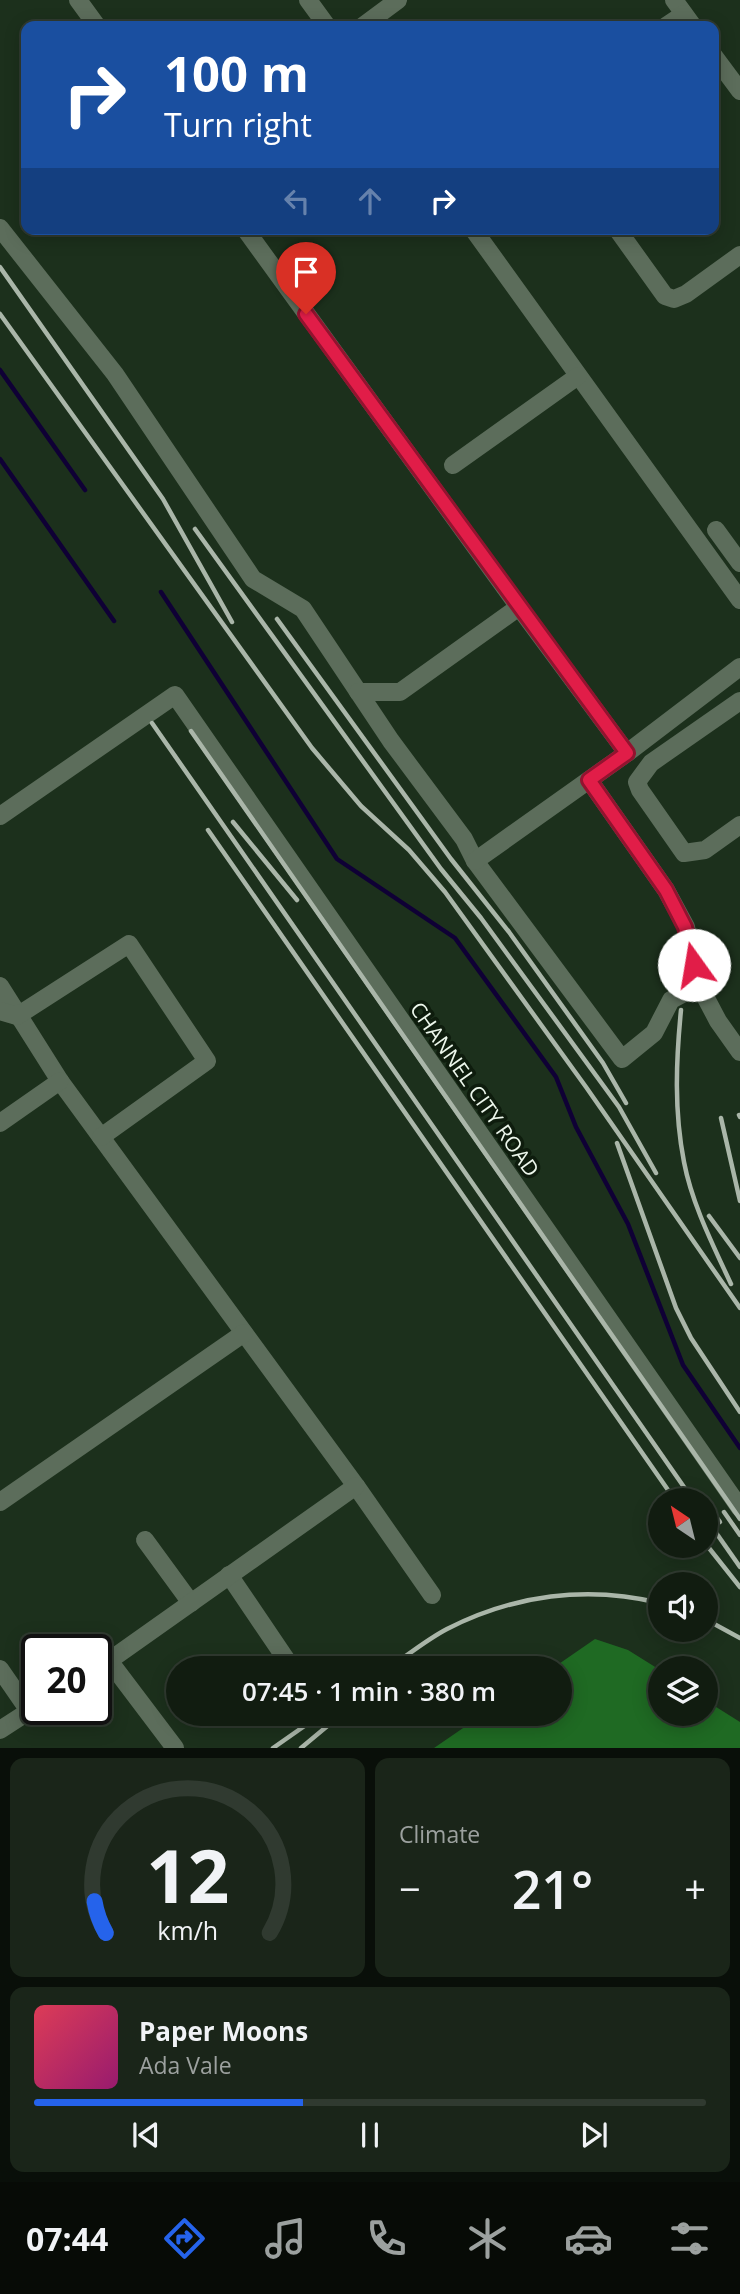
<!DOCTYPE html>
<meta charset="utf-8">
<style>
:root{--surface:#111c10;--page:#1a2519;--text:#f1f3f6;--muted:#9ca19f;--line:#303a30;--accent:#2563eb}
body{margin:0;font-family:"Open Sans",sans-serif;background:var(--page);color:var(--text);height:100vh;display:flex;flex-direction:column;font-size:26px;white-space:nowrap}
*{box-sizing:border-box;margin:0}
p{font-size:23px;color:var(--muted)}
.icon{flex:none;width:38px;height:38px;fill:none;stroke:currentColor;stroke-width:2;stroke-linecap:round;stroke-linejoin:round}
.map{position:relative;height:1748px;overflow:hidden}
.details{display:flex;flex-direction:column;gap:10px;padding:10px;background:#090f09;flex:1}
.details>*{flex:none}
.guide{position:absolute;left:21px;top:21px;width:698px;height:214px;border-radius:14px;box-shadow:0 4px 18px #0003,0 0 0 2px var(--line);background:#1a4fa0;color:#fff;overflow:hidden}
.needle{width:46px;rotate:325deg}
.buttons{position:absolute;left:648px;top:1488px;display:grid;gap:14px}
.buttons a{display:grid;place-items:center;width:70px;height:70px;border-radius:50%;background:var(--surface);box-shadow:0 4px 18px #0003,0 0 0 2px var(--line);font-size:35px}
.speed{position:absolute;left:21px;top:1634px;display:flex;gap:14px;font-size:35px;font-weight:700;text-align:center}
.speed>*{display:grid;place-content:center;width:91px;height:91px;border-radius:50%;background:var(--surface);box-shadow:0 4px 18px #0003,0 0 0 2px var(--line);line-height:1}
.speed .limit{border:4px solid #111;border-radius:10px;background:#fff;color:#111}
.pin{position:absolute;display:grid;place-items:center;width:60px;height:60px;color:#fff;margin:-72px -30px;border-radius:50% 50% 50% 0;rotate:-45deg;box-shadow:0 0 7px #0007}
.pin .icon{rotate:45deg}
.me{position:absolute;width:77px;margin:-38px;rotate:347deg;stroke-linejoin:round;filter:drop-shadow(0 0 5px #0008)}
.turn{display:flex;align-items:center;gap:24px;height:147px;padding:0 28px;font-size:32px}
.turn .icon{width:91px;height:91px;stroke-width:2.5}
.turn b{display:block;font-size:49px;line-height:60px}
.lanes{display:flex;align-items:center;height:66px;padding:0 28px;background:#0003;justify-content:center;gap:35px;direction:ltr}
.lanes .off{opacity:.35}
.big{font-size:52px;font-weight:600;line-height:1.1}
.details .tile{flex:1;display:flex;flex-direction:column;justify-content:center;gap:10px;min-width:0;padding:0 24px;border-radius:14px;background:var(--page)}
.details .dial{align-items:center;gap:0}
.dial svg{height:182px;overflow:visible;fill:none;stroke:var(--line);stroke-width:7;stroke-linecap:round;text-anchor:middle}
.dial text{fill:var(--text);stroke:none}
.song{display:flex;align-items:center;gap:21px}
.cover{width:84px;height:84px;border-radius:10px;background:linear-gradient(135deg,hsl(350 70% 55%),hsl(320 70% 35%))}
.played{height:7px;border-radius:4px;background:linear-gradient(90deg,var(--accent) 40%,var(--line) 40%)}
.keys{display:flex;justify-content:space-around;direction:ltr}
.heat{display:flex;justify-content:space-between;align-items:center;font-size:38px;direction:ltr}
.details .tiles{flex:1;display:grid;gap:10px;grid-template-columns:1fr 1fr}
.tile:last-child{grid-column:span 2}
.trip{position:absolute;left:166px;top:1656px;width:406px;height:70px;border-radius:35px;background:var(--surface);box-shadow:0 4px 18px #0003,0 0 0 2px var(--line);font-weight:600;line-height:70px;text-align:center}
.menu{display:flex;height:112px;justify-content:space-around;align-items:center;background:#070b06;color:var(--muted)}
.menu .icon{width:49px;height:49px}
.menu .on{color:var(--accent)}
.menu b{font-size:32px;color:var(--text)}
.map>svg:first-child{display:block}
.built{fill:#1c301c;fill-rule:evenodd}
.forest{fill:#1f6a23}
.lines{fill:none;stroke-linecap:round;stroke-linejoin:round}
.stream{stroke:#0f0035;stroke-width:4.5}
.minor{stroke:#5c6d5b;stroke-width:18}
.rail{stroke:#aab6a9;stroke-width:4.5}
.route-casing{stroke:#92132f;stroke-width:18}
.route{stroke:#e11d48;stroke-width:12}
.labels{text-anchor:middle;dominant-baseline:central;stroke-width:7;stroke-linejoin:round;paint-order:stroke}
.street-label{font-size:21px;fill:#edf7ec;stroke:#0e1c0d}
</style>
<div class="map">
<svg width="740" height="1748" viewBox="0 0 740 1748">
<rect width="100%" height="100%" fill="#172616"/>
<path class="built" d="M0 0H740V1748H0ZM26 26H714V229H26ZM660 1500H705V1545H660ZM660 1584H705V1629H660ZM37 1650H96V1710H37ZM178 1668H560V1713H178ZM660 1668H705V1713H660Z"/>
<polygon class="forest" points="595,1639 628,1650 660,1670 660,1713 705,1713 705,1700 740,1722 740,1748 434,1748 485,1713 560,1713 560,1668 553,1668"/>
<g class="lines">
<g class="stream">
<polyline points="0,370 85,490"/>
<polyline points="0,459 114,621"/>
<polyline points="161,592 337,859 455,938 556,1077 576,1127 628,1224 683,1365 740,1448"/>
</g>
<g class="minor">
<polyline points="78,0 97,26"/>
<polyline points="308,0 327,26"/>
<polyline points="674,0 693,26"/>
<polyline points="363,26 398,0"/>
<polyline points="666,26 684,14"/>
<polyline points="714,56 740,91"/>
<polyline points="0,228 115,374 253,579 303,609 391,741 464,839 475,861 622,1059 654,1033 671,1000 699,985 718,1021 740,1052"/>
<polyline points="245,229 519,607"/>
<polyline points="473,229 740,600"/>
<polyline points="617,229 665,296 674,299 686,294 740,255"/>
<polyline points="453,465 578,376"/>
<polyline points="716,530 740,563"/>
<polyline points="358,692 400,692 519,607 627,753"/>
<polyline points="740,701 651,763 637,782 640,790 684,853 705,850 740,825"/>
<polyline points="589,780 666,890 686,927 699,985"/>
<polyline points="0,816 175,695 740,1508"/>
<polyline points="475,861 627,753 740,667"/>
<polyline points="0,986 60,1081 356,1486 432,1595"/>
<polyline points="0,1011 17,1016 129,944 207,1061 101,1137"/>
<polyline points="0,1123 60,1081"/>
<polyline points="0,1502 244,1333"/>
<polyline points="145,1540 191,1603"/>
<polyline points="229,1575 292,1668"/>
<polyline points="110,1662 175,1748"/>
<polyline points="0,1669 29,1711"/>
<polyline points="96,1670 356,1486"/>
<polyline points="0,1730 37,1706"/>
</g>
<g class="rail">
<polyline points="0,267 163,499 232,622"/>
<polyline points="0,314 312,748 361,806 409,850 445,892 586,1087 740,1308"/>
<polyline points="195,529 441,869 481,918 619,1107 656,1173"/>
<polyline points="277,619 451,859 509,932 603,1063 626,1103"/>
<polyline points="152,723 693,1500"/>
<polyline points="191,731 740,1519"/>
<polyline points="233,822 297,900"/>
<polyline points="208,830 675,1500"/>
<path d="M681 1010C676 1061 674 1111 684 1162 692 1204 713 1245 731 1284"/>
<polyline points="739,1115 740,1117"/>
<polyline points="721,1118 740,1201"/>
<polyline points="617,1143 676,1308 691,1338 740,1412"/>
<polyline points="709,1216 740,1258"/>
<polyline points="705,1501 720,1522"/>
<polyline points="724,1512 740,1535"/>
<polyline points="705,1517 740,1567"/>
<polyline points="705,1543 740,1587"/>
<polyline points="705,1619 740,1638"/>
<path d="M389 1668C408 1655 426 1640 447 1629 513 1595 587 1585 660 1603"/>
<polyline points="273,1748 323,1713"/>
<polyline points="301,1748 343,1713"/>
</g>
</g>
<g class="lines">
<g class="route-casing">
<polyline id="route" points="306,314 627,753 589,780 666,890 685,927 694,965"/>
</g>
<use href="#route" class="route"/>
</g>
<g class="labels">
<g class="street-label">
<text transform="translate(475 1089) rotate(55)">CHANNEL CITY ROAD</text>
</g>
</g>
</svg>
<div class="buttons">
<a><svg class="needle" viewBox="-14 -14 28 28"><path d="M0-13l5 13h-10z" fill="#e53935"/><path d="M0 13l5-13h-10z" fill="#9ca19f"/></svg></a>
<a><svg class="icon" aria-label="sound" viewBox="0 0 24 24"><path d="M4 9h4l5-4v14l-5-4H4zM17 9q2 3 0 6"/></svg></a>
<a><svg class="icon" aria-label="layers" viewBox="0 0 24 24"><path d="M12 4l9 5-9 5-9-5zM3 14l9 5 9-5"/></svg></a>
</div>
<div class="speed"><div class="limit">20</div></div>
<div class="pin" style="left:306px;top:314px;background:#d93025"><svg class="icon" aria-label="arrive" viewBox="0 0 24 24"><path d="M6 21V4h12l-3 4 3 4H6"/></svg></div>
<svg class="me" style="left:694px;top:965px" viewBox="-20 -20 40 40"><circle r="19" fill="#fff"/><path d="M0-13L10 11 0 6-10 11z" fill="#e11d48"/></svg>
<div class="trip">07:45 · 1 min · 380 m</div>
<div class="guide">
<div class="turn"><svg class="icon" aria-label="right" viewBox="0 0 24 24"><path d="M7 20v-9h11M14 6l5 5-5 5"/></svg><div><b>100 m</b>Turn right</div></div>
<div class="lanes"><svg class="icon off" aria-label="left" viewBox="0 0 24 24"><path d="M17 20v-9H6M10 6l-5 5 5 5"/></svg><svg class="icon off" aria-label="ahead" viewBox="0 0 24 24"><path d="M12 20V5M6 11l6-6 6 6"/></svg><svg class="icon" aria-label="right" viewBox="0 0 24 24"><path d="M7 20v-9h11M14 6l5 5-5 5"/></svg></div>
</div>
</div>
<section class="details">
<div class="tiles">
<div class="tile dial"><svg viewBox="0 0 100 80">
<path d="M14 69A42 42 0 1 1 86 69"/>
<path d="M14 69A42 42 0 0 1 9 55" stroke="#2563eb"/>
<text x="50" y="56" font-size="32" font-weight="700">12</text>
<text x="50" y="72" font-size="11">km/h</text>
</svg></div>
<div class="tile"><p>Climate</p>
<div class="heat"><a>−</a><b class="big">21°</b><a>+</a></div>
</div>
<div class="tile">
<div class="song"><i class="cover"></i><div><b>Paper Moons</b><p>Ada Vale</p></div></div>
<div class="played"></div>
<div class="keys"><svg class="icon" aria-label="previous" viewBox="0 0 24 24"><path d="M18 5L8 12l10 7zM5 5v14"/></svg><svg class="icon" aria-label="pause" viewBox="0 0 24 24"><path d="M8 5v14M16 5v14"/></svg><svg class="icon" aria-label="next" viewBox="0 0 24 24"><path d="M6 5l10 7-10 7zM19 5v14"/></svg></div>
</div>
</div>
</section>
<nav class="menu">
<b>07:44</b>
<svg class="icon on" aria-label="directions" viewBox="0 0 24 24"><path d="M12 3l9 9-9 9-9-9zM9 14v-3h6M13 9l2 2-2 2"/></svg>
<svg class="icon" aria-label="music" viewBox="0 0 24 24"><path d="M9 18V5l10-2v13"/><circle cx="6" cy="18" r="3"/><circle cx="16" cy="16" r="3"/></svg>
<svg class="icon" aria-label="phone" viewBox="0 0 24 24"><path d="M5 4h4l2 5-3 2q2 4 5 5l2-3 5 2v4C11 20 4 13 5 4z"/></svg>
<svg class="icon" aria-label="climate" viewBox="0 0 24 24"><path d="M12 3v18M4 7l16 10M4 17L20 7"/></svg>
<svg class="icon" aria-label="car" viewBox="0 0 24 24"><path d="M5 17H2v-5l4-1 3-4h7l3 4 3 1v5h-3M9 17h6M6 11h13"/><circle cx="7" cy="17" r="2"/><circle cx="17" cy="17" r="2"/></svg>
<svg class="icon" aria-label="filters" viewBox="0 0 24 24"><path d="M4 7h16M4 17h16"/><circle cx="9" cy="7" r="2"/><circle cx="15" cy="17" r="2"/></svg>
</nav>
